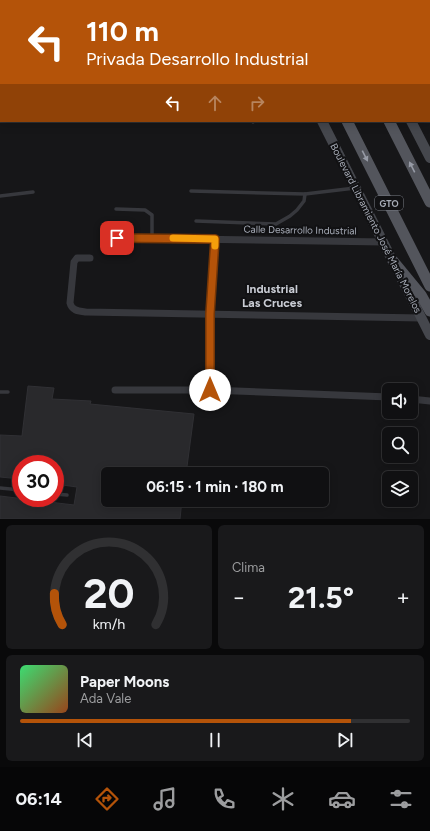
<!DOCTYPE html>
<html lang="es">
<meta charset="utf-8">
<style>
:root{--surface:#101012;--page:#19191b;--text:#f1f3f6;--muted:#9c9d9f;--line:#303032;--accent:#b45309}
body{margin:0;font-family:Figtree,sans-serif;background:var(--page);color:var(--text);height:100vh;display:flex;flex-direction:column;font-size:15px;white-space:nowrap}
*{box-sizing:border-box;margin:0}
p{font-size:13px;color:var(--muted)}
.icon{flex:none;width:22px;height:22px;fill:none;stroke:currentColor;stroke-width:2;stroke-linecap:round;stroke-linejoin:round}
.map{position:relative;height:519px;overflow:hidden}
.details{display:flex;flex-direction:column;gap:6px;padding:6px;background:#09090a;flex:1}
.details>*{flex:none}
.top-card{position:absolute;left:0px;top:0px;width:430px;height:122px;box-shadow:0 2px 10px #0003,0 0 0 1px var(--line);background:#b45309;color:#fff;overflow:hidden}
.fabs{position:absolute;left:382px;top:383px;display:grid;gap:8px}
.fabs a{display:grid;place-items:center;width:36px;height:36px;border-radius:6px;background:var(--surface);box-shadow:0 2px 10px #0003,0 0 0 1px var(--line);font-size:20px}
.speed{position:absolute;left:12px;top:455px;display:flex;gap:8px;font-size:20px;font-weight:700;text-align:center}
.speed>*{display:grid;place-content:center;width:52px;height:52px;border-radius:50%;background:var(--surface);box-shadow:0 2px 10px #0003,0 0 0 1px var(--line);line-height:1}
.speed .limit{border:6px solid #d22;background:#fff;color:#111}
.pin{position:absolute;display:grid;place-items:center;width:34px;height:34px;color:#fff;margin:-17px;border-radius:8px;box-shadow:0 2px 6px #0006}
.me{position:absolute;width:44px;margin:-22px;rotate:0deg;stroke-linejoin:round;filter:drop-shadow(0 0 3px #0008)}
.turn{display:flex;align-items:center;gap:14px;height:84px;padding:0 20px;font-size:18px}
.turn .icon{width:52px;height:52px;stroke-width:2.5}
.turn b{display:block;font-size:28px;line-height:34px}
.lanes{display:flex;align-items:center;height:38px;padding:0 20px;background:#0003;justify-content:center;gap:20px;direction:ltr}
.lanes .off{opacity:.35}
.big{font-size:30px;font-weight:700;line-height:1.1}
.details .card{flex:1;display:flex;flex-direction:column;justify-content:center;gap:6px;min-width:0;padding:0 14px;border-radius:6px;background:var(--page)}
.details .dial{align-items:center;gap:0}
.dial svg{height:104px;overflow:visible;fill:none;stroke:var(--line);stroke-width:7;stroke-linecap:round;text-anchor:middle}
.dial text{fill:var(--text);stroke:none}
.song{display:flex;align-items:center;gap:12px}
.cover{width:48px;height:48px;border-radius:6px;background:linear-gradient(135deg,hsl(140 70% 55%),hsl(20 70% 35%))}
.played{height:4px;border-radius:2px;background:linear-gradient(90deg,var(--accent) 85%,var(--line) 85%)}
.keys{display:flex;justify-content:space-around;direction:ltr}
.heat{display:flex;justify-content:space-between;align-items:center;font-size:22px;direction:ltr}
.details .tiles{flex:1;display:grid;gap:6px;grid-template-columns:1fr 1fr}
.card:last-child{grid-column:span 2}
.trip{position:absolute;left:101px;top:467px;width:228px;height:40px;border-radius:6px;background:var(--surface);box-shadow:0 2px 10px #0003,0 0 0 1px var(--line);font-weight:700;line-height:40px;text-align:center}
.menu{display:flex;height:64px;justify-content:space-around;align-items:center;background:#060607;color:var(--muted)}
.menu .icon{width:28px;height:28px}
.menu .current{color:var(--accent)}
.menu b{font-size:18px;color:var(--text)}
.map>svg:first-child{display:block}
.building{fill:#29292c;stroke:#303034}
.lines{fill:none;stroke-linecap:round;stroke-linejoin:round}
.lane{stroke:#37383d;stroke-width:3.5}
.street{stroke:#37383d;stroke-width:7}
.secondary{stroke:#45474d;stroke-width:10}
.primary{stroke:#53555c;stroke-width:11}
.oneway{fill:#979ba6}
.route-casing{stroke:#753606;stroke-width:10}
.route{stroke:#b45309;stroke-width:7}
.slow{stroke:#f59e0b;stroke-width:7}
.labels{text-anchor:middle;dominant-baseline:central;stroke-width:4;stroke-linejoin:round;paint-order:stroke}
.shield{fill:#111113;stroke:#7b7e86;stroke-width:1}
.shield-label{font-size:9px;font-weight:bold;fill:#a8adb8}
.street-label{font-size:10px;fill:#a8adb8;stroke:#111113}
.quarter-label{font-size:12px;font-weight:bold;fill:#c9ccd4;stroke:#111113}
</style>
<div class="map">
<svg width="430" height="519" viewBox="0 0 430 519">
<rect width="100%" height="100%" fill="#161618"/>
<polygon class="building" points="28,386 54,388 52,399 91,401 90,404 194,414 186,474 108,474 108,500 182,500 180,519 0,519 0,496 74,505 77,487 55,484 55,464 21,464 21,479 0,477 0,435 22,436"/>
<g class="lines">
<g class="lane">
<polyline points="45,0 45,1"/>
<polyline points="85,1 85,0"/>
<polyline points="0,32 1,31"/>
<polyline points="253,122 254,121"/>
<polyline points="191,191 305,194 355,188"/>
<polyline points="0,196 33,192"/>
<polyline points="116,209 145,210 152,215 152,238"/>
<polyline points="196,221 276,224 290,216 297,210 304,201 305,194"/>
<polyline points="0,392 8,392"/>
<polyline points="0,488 21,490"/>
<polyline points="55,494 67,495"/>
</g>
<g class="street">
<polyline points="229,0 229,1"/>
<polyline points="110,1 110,0"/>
<polyline points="117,238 384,242"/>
<path d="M90 258H77L74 262 70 303C72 311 79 311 86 312L421 318"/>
<polyline points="115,390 210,390 389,397"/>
<polyline points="210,390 210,314 215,239"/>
<polyline points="411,399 430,401"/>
</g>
<g class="secondary">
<polyline points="274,0 275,1"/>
<polyline points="357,0 357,1"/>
<polyline points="322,121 430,335"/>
<polyline points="411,121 430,158"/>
</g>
<g class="primary">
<polyline points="295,0 296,1"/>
<polyline points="337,0 337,1"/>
<polyline points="347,121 430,286"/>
<polyline points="389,121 430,202"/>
<polyline points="393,261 421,295 430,311"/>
</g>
</g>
<defs><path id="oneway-solid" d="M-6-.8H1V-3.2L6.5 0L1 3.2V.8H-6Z"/></defs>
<g class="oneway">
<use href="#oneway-solid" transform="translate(365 156) rotate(63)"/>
<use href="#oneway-solid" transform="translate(412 167) rotate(-117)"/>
</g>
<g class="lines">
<g class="route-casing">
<polyline id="route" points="117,238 215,239 210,314 210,390"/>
</g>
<use href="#route" class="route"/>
<polyline class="slow" points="173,238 215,239 215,246"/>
</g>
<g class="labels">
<rect class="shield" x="375" y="196" width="28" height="14" rx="3"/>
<g class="shield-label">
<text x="389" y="203">GTO</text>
</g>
<g class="street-label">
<text transform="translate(376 228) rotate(63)">Boulevard Libramiento José María Morelos</text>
<text transform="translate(300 230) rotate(1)">Calle Desarrollo Industrial</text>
</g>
<g class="quarter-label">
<text x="272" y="289">Industrial<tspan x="272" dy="14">Las Cruces</tspan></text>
</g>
</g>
</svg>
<div class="fabs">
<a><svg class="icon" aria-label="sound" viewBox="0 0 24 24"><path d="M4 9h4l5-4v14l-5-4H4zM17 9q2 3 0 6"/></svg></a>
<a><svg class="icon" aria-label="search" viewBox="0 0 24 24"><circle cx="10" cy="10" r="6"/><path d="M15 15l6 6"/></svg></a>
<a><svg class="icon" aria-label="layers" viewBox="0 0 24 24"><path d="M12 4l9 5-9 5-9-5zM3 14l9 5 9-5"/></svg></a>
</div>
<div class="speed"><div class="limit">30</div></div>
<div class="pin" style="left:117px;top:238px;background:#d93025"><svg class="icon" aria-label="arrive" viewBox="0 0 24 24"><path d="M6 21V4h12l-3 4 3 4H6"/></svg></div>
<svg class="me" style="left:210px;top:390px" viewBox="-20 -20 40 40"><circle r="19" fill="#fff"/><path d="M0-13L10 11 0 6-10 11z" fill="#b45309"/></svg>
<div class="trip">06:15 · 1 min · 180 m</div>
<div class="top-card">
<div class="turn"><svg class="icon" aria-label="left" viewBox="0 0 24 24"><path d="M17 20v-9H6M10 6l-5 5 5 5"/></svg><div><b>110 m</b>Privada Desarrollo Industrial</div></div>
<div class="lanes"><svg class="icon" aria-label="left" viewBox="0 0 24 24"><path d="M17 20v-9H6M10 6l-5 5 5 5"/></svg><svg class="icon off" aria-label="ahead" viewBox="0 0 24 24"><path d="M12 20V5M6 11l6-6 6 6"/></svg><svg class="icon off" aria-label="right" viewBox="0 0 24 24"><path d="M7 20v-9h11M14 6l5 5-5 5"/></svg></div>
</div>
</div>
<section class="details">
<div class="tiles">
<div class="card dial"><svg viewBox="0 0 100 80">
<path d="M14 69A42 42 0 1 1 86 69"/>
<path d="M14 69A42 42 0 0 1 8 45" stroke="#b45309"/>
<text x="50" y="56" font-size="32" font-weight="700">20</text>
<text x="50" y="72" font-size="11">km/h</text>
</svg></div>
<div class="card"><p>Clima</p>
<div class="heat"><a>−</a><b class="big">21.5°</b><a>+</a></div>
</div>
<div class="card">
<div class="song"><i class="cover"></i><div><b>Paper Moons</b><p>Ada Vale</p></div></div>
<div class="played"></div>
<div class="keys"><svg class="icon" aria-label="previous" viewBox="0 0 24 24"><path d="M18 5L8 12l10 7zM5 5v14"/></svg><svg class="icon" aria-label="pause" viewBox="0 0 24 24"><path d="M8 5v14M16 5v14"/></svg><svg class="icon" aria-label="next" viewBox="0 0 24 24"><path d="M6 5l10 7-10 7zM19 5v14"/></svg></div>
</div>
</div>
</section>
<nav class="menu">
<b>06:14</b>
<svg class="icon current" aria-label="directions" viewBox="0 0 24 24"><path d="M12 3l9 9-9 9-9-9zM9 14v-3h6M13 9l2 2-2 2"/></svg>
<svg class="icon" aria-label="music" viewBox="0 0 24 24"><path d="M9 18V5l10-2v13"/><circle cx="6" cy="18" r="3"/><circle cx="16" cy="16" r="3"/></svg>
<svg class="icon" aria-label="phone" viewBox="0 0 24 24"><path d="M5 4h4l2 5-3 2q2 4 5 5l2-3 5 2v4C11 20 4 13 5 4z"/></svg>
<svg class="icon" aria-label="climate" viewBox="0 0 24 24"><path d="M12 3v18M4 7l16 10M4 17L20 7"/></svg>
<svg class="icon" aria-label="car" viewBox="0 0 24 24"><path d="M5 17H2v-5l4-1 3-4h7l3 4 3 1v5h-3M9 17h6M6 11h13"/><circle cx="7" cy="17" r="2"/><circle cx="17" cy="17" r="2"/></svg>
<svg class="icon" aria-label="filters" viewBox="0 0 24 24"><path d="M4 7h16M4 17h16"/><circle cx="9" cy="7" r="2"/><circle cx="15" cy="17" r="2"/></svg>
</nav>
